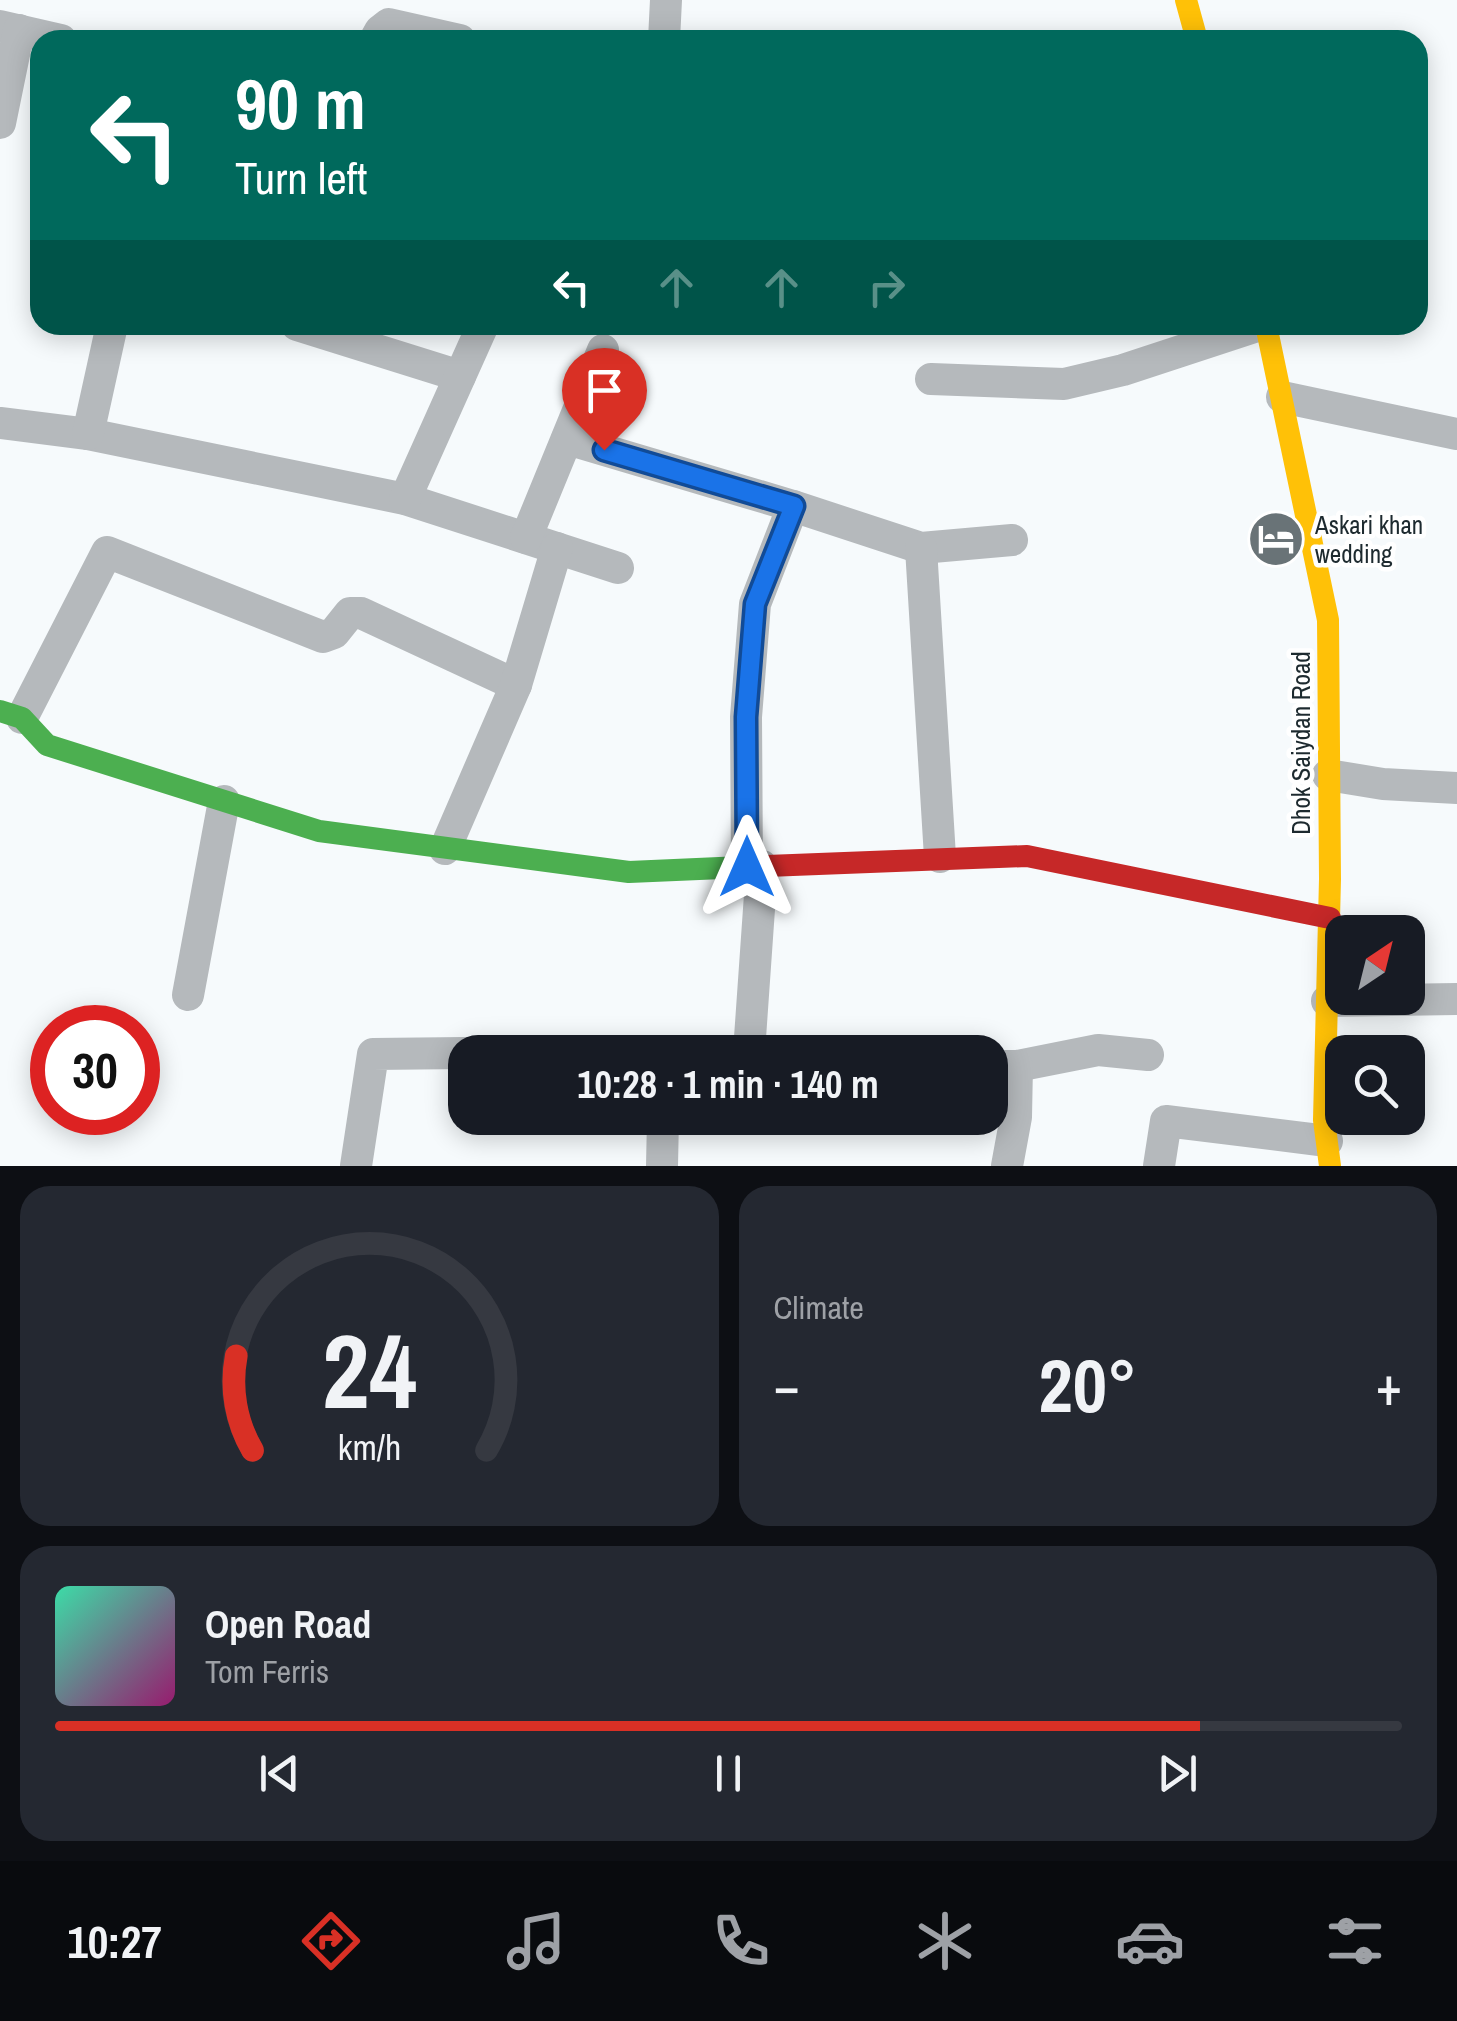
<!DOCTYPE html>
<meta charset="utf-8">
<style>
:root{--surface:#171b24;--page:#242831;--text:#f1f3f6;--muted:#9ea1a6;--line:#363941;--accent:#d93025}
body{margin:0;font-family:"Archivo Narrow",sans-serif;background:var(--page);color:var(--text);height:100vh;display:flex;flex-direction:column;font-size:38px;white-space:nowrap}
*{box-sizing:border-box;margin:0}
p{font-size:32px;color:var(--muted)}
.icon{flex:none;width:55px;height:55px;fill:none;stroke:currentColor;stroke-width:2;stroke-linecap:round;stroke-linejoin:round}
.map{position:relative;height:1166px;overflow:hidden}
.sheet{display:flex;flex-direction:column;gap:20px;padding:20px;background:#0d0f14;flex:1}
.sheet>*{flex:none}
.banner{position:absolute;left:30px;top:30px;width:1398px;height:305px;border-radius:30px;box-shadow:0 5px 25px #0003;background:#00695c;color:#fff;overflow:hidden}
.needle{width:65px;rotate:35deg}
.controls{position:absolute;left:1325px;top:915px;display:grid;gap:20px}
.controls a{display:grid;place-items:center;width:100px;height:100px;border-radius:20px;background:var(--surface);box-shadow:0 5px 25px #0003;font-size:50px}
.speed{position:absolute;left:30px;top:1005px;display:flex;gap:20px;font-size:50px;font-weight:700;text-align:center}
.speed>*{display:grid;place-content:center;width:130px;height:130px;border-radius:50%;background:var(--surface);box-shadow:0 5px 25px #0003;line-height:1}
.speed .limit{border:15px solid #d22;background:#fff;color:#111}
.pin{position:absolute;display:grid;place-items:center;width:85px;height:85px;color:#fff;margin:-102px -42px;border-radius:50% 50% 50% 0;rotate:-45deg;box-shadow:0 0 10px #0007}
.pin .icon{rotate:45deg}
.me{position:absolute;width:110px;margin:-55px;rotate:0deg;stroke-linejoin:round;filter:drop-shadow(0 0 8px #0008)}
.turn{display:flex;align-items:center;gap:35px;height:210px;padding:0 40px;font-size:45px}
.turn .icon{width:130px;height:130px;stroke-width:2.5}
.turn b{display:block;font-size:70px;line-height:85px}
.lanes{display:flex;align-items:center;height:95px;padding:0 40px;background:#0003;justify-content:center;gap:50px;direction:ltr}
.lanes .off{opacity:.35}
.big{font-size:75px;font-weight:700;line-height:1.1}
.sheet .tile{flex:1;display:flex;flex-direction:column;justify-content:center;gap:15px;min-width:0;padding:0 35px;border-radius:30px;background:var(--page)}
.sheet .dial{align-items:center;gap:0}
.dial svg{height:260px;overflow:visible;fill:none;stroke:var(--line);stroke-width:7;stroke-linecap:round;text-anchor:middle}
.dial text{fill:var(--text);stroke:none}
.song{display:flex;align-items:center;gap:30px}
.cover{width:120px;height:120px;border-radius:15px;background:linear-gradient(135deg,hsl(160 70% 55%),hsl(320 70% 35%))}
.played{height:10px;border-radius:5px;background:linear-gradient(90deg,var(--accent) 85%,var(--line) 85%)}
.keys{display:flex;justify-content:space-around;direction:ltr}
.heat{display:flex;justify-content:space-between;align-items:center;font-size:55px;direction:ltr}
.sheet .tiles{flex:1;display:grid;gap:20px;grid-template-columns:1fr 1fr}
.tile:last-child{grid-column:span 2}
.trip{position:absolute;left:448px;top:1035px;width:560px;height:100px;border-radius:30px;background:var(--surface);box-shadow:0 5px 25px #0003;font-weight:700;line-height:100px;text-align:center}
.tabs{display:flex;height:160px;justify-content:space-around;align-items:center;background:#090b0e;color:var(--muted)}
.tabs .icon{width:70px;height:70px}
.tabs .selected{color:var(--accent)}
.tabs b{font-size:45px;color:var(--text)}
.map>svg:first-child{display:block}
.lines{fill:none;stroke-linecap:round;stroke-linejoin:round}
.street{stroke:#b5b9bc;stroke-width:32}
.fast{stroke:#4caf50;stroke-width:22}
.slow{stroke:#ffc107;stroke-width:22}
.jam{stroke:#c62828;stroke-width:22}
.route-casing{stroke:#114b97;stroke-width:25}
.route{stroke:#1a73e8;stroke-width:18}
.labels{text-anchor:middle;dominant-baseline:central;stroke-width:9;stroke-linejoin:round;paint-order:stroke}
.poi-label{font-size:25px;fill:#1d2a2f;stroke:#fff;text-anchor:start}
.street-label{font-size:25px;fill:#1d2a2f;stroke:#fff}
</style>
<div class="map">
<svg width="1457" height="1166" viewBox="0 0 1457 1166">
<rect width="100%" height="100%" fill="#f6fafc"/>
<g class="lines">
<g class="street">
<polyline points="0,26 61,40"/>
<polyline points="375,40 380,31 389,24 460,40"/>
<polyline points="664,40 666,0"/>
<polyline points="0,123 19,30"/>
<polyline points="297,325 460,376"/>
<polyline points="931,379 1064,384 1123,370 1260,325"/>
<polyline points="1282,397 1457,434"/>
<polyline points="0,423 88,434 405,499 618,568"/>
<polyline points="88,434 112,325"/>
<polyline points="567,439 793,506 921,548 1012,540"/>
<polyline points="405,499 483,325"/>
<polyline points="526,538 603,350"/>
<polyline points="921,548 940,857"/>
<polyline points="22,718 107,552 323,637 334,633 350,613 361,613 516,685"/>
<polyline points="1328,775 1383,784 1457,788"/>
<polyline points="445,849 516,685 557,548"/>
<polyline points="747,867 746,717 755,604 793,506"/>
<polyline points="188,995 224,801"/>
<polyline points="1327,1001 1457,999"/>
<polyline points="483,1052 625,1052"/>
<polyline points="749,1052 762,866"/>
<polyline points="990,1066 1017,1066 1098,1050 1148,1055"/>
<polyline points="356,1166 373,1054 465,1053"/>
<polyline points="662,1166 663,1118"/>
<polyline points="1007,1166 1016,1117 1017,1066"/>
<polyline points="1159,1166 1166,1121 1327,1141"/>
</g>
<polyline class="fast" points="0,711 22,718 47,745 319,831 629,872 767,866"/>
<g class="slow">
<polyline points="1186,0 1197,40"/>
<polyline points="1266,325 1328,620 1330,879 1324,1120 1330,1166"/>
</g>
<polyline class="jam" points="767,866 1027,856 1330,918"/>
</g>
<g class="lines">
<g class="route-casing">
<polyline id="route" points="604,450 794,506 755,604 746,717 747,867"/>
</g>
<use href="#route" class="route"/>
</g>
<defs>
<g id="hotel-disc" transform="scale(2.875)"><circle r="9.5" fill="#697377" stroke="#fff"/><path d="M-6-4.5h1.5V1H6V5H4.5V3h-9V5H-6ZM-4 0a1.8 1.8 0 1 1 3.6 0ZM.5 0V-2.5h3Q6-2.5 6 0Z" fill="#fff"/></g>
</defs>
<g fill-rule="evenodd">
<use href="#hotel-disc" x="1276" y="539"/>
</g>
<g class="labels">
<g class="poi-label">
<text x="1315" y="525">Askari khan<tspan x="1315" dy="29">wedding</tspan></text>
</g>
<g class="street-label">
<text transform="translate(1301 743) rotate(-90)">Dhok Saiydan Road</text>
</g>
</g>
</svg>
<div class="controls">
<a><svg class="needle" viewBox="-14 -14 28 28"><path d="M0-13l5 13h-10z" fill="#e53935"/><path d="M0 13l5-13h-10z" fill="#9ea1a6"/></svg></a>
<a><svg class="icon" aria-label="search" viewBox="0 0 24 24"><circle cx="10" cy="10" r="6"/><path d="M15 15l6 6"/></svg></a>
</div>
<div class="speed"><div class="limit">30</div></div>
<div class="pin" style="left:604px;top:450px;background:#d93025"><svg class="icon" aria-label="arrive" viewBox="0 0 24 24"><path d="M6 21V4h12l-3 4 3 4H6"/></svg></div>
<svg class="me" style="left:747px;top:867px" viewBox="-20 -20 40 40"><path d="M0-17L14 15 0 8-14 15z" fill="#1a73e8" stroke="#fff" stroke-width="4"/></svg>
<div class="trip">10:28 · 1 min · 140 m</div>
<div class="banner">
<div class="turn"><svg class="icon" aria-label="left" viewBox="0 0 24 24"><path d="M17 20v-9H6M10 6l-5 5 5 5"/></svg><div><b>90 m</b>Turn left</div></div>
<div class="lanes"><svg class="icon" aria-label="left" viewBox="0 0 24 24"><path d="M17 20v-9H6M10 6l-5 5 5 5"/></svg><svg class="icon off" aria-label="ahead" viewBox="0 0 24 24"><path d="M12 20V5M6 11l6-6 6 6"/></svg><svg class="icon off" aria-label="ahead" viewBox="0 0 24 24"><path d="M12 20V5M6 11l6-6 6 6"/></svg><svg class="icon off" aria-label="right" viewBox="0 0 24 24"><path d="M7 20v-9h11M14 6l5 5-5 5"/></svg></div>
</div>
</div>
<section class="sheet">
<div class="tiles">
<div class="tile dial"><svg viewBox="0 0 100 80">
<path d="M14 69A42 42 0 1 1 86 69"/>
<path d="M14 69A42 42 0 0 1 9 40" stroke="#d93025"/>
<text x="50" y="56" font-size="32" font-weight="700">24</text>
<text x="50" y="72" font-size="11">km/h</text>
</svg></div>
<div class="tile"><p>Climate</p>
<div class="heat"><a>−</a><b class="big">20°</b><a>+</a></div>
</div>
<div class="tile">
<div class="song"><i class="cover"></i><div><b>Open Road</b><p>Tom Ferris</p></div></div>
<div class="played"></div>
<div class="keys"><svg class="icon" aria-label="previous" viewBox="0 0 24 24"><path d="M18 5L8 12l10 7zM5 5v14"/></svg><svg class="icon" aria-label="pause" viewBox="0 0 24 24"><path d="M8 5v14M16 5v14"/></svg><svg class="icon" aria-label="next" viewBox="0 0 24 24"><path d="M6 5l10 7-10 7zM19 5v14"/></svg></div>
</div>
</div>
</section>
<nav class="tabs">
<b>10:27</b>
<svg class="icon selected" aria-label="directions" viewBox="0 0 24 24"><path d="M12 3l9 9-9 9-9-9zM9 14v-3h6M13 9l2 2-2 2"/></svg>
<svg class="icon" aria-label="music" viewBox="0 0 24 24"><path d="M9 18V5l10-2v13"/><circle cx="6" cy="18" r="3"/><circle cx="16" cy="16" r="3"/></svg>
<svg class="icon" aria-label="phone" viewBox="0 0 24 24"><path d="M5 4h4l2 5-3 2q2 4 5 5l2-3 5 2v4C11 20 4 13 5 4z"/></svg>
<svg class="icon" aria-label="climate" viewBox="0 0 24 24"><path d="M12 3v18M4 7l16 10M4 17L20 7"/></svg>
<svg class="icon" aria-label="car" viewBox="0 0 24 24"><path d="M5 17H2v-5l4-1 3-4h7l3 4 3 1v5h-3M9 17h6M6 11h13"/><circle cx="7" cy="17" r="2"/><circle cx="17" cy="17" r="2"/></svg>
<svg class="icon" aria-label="filters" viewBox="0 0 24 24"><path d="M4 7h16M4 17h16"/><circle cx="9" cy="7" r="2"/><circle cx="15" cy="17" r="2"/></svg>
</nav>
